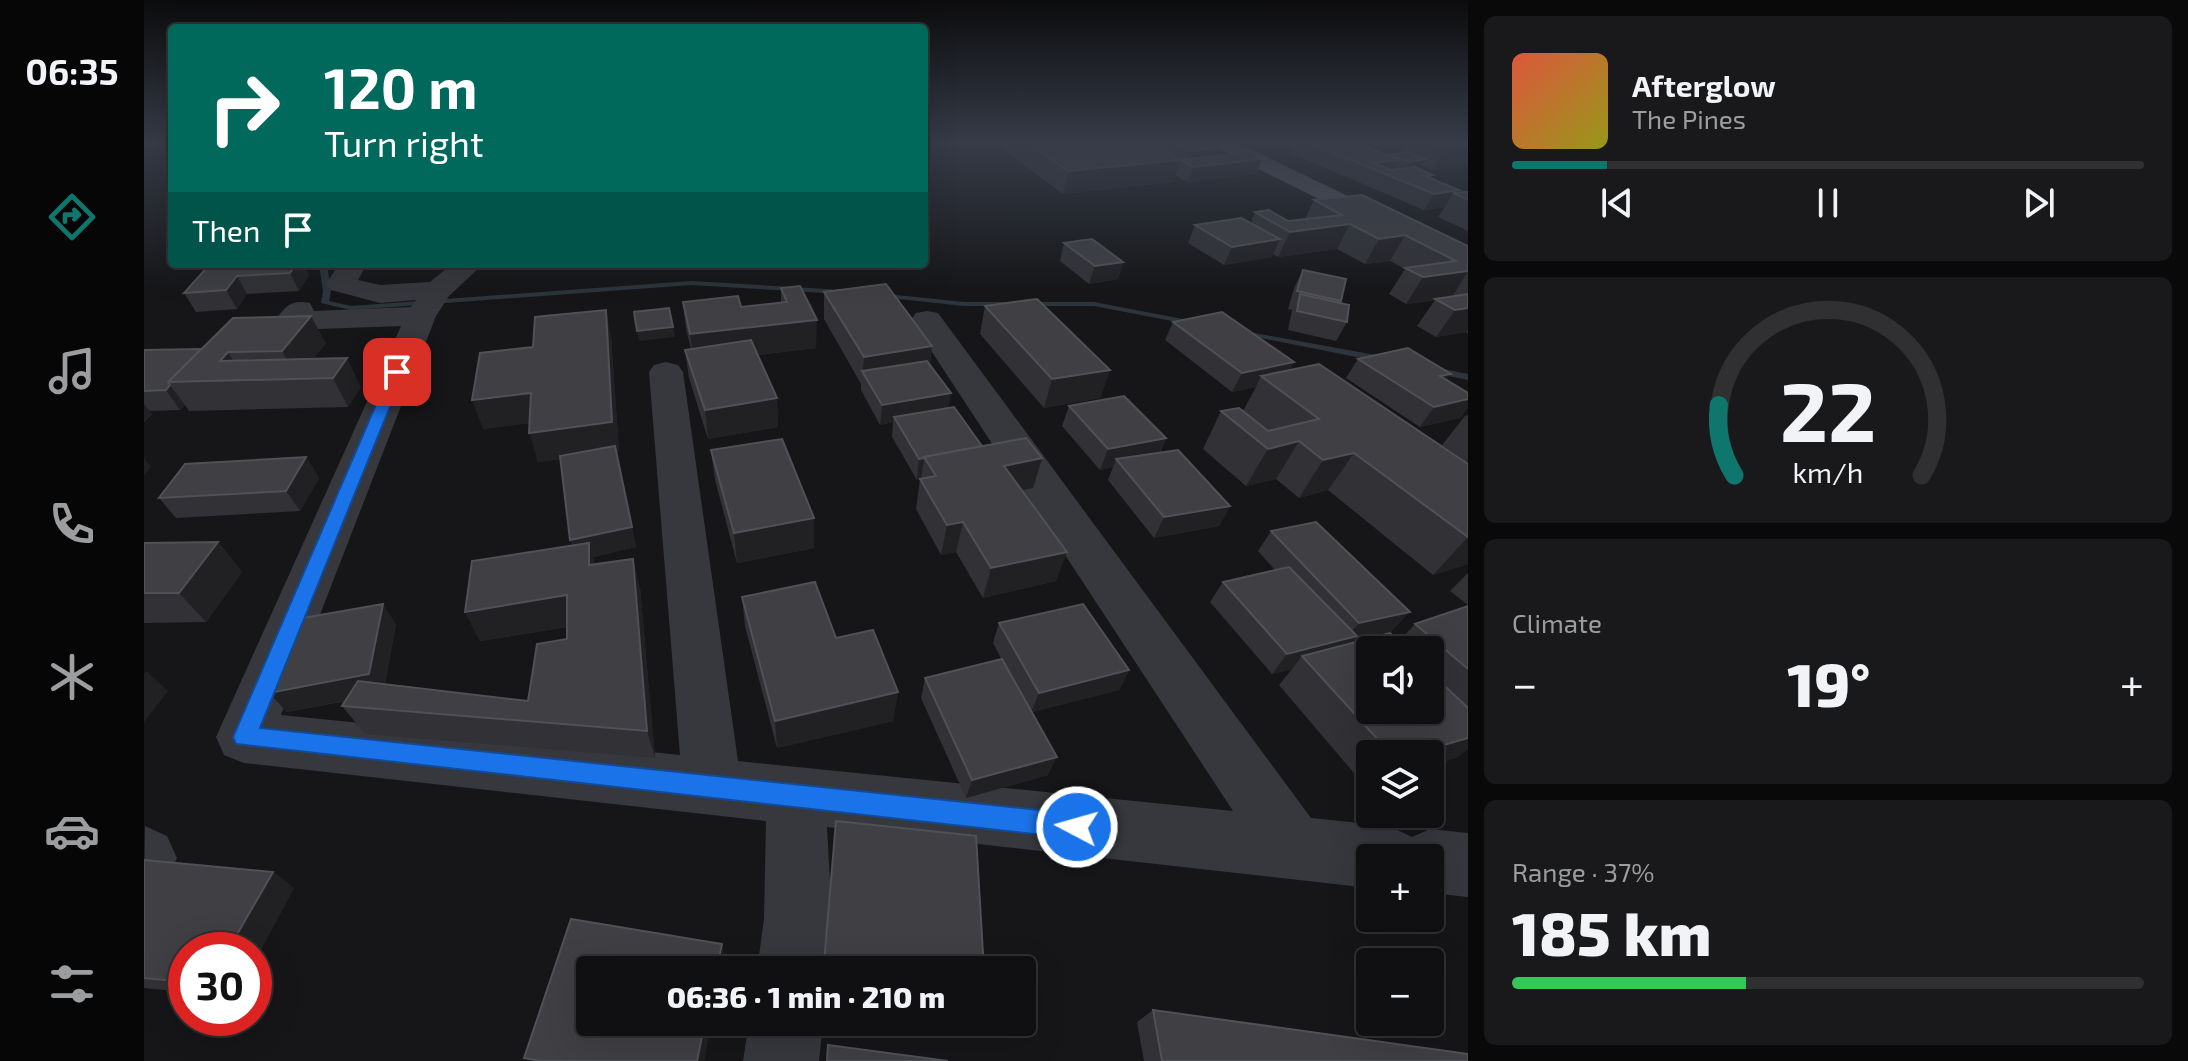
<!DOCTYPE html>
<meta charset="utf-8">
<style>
:root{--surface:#101012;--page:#19191b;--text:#f1f3f6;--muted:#9c9d9f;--line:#303032;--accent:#0f766e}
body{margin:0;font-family:"Exo 2",sans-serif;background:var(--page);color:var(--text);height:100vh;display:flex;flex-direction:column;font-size:30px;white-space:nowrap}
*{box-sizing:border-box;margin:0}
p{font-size:26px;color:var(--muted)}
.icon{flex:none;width:44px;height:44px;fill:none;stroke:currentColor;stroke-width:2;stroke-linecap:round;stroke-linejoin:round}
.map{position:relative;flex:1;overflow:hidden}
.sheet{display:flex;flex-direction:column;gap:16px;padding:16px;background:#09090a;width:720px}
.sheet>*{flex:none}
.banner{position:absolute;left:24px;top:24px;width:760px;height:244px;border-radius:8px;box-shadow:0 8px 32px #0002,0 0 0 2px var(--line);background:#00695c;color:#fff;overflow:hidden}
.fabs{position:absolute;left:1212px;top:636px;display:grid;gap:16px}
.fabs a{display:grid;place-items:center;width:88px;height:88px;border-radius:8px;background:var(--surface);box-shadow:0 8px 32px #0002,0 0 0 2px var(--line);font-size:40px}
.speed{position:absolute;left:24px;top:932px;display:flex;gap:16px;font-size:40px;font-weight:700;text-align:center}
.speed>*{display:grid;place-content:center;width:104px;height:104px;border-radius:50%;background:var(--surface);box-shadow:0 8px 32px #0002,0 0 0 2px var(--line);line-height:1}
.speed .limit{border:12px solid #d22;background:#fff;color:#111}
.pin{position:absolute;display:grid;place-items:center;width:68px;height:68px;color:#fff;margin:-34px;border-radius:16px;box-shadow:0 4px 12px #0006}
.me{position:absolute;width:88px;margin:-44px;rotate:276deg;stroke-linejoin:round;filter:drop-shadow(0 0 6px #0008)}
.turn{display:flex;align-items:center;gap:28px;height:168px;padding:0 24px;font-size:36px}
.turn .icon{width:104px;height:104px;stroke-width:2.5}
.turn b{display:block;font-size:56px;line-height:68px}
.then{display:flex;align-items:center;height:76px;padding:0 24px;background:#0003;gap:16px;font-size:30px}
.big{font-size:60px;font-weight:800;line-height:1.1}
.sheet .widget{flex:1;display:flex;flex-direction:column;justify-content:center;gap:12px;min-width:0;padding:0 28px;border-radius:12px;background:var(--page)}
.sheet .dial{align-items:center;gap:0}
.dial svg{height:208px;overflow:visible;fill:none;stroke:var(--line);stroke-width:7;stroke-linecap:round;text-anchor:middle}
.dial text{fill:var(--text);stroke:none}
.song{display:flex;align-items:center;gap:24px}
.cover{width:96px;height:96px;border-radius:12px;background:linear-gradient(135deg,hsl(10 70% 55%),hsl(60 70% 35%))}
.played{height:8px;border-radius:4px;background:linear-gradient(90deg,var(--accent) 15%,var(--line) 15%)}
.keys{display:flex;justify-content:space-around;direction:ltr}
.heat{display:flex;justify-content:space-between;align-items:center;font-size:44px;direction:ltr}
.charge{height:12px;border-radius:6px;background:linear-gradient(90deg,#34c759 37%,var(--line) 0)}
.trip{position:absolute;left:432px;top:956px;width:460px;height:80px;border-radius:8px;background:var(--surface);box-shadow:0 8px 32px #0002,0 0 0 2px var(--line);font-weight:800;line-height:80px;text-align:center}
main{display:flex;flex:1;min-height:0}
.menu{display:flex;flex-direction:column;width:144px;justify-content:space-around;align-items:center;background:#060607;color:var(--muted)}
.menu .icon{width:56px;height:56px}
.menu .active{color:var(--accent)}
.menu b{font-size:36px;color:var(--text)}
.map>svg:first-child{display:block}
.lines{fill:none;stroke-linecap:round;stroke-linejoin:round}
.stream{fill:#2c353c;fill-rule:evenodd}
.minor{fill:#37383d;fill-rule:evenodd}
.major{fill:#53555c;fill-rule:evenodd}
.wall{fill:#323236;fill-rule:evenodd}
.shaded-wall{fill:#212124}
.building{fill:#3f3f44;stroke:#4f5156;stroke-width:2}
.route{fill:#1a73e8;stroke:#114b97;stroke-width:2}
</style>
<main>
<nav class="menu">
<b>06:35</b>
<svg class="icon active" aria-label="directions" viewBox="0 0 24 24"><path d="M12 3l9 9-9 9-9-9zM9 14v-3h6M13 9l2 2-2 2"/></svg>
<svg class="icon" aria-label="music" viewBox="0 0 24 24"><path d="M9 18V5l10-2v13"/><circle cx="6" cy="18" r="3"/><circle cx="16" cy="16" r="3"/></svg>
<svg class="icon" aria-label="phone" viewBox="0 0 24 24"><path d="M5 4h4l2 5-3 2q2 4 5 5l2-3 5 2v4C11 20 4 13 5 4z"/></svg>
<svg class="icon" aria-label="climate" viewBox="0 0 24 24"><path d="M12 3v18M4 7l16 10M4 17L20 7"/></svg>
<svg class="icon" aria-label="car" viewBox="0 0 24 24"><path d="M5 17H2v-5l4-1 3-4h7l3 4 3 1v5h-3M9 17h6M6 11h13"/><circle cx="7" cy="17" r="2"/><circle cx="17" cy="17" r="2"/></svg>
<svg class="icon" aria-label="filters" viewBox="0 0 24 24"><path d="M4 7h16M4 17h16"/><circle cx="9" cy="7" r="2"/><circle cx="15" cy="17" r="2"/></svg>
</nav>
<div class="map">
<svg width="1324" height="1061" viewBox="0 0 1324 1061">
<rect width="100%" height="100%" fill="#161618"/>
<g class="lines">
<g class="stream">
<polygon points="175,264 183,264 187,291 185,301 207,306 547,281 699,290 703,292 699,294 547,285 207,310 177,303 179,291"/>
<polygon points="733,293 820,302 950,302 1049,321 1053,323 1049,325 950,306 820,306 736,297 732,295"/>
<polygon points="1094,330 1237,356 1241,359 1237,362 1097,334 1093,332"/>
<polygon points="1294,368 1324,374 1324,380 1291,373 1291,369"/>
</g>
<g class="minor">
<path d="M195 264H223L214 280 236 285 286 282 308 264H339L305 296 292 316 137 715 536 755 505 372 510 365 522 362 534 365 539 372 594 761 1089 811 767 320 772 313 783 311 794 313 1167 818 1245 826 1268 837 1286 829 1324 833V897L1286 893V858H1226V888L683 827 688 919 683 970H613L620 919 622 821 100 763 80 755 72 737 257 326 147 330 136 328 131 321C141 306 147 299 166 303L170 311 267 307 272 300 236 303 187 290 182 284Z"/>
<polygon points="1,826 23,836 33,858 22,881 0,891"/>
<polygon points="605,1022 679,1022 675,1061 599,1061"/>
</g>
<polygon class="major" points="1065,142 1092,142 1324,254 1324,273 1068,146"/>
</g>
<g class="wall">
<polygon points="861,142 913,142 915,144 933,142 1065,142 1076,148 1073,156 1118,159 1112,174 1044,182 1032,176 1030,182 919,194 859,149"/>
<polygon points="1151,142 1212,142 1245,156 1246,155 1257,153 1263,143 1261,142 1324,142 1324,165 1289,170 1279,166 1272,168 1289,175 1287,178 1313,193 1324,192 1324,231 1294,217 1301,207 1280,210 1146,153"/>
<polygon points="1170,200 1324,246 1324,334 1322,332 1292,337 1273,326 1291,300 1262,304 1245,294 1261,269 1246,261 1221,264 1193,249 1134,257 1129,254 1128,257 1080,265 1044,243 1051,225 1107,223 1111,212 1144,221 1161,219"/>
<polygon points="780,237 785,244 783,262 780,262"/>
<polygon points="920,243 979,262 974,279 945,284 916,261"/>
<polygon points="66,264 159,264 165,275 155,291 103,294 93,309 52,312 40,293"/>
<polygon points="532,264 565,264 565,265"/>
<polygon points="1159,270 1197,301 1196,303 1203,322 1192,341 1144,330 1148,310 1144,309 1150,288"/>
<polygon points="637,288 672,348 613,355 633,398 634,427 564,439 545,378 541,350 547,349 542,329 539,302 597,307 637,303"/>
<polygon points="680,292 788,346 786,364 804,408 838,446 898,458 889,488 878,490 912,581 839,598 812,552 797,555 772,509 776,479 777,479 773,480 748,437 749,422 736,425 717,390 717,384 680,319"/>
<polygon points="841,306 966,370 956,398 900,408 836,334"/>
<polygon points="1029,322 1150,362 1145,370 1324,464 1324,564 1289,575 1184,490 1155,498 1132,479 1102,486 1059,449 1077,411 1099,411 1112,387 1088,392 1021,340"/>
<polygon points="467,337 475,451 472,452 492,547 449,557 451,565 496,588 511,758 221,734 198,706 202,701 143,712 125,693 252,624 241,684 384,701 423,639 423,627 336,641 321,612 428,546 426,540 416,459 394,462 385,423 339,429 389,347"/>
<polygon points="182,343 169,359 217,387 204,407 45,411 41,405 36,410 5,411 8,414 0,422 0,350 57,349"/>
<polygon points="1214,359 1302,380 1324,393 1324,407 1316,418 1276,427 1202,378"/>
<polygon points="925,406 1022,438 1016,453 1086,506 1075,526 1010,538 964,480 969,467 956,470 918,426"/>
<polygon points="1324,415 1324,463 1298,445 1321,416"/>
<polygon points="567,450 670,548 593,563 571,480"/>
<polygon points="162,457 175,478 156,511 32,518 15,498"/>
<path d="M1127 531 1247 632 1210 640 1207 643 1255 641 1271 624 1324 606V749L1312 758 1286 754H1226V784L1221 786 1135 685 1148 669 1128 674 1066 602 1079 582 1131 570 1114 551ZM1226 650H1286V710Z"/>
<polygon points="74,542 98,572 62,622 0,623 0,543"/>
<polygon points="1324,573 1324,605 1306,591"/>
<polygon points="598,597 692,638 754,692 749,721 633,748 601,626"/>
<polygon points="855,623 985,670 975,690 888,712 904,775 822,798 777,698 781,678 858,660 849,643"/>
<polygon points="692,821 840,970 680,970"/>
<polygon points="0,860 129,872 150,888 110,962 110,950 42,950 42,992 0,988"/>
<polygon points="1009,1010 1324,1061 1000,1061 993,1022"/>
</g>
<g class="shaded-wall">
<polygon points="1324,142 1324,165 1289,170 1302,147"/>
<polygon points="1076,148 1070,163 1041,162 1044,151"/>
<polygon points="1118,159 1112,174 1044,182 1049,167"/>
<polygon points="1282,159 1278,167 1261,170 1265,162"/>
<polygon points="1037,160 1030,182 919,194 924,171"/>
<polygon points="1255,160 1247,176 1230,163"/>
<polygon points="1315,190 1312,195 1309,193 1301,207 1280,210 1290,194"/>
<polygon points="1206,224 1193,249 1134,257 1146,232"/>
<polygon points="1261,235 1246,261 1221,264 1235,239"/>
<polygon points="1136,239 1128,257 1080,265 1088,247"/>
<polygon points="979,262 974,279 945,284 951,266"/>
<polygon points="152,264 159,264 165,275 155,291 146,273"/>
<polygon points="1324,271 1308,297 1262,304 1279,277"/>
<polygon points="93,276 103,294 93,309 82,290"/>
<polygon points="1324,308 1324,329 1322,332 1292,337 1311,310"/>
<polygon points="462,310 467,337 475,451 472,452 492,547 449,557 454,573 433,560 426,540 472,452 394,462 385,433"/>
<polygon points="167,316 182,343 154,379 138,351"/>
<polygon points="673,320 672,348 550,362 546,334"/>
<polygon points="529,327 531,337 495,341 493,331"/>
<polygon points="788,346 784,374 719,372 720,357"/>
<polygon points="84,352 101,380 76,361"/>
<polygon points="203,358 217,387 204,407 189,378"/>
<polygon points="1150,362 1139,381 1117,376 1112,387 1088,392 1098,373"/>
<polygon points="966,370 956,398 900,408 908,379"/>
<polygon points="1307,374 1293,393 1296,376"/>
<polygon points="26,385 41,405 36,410 22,390"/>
<polygon points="387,393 396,422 339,429 328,400"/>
<polygon points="807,393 804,413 750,417 749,422 736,425 738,405"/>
<polygon points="633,398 634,427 564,439 561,410"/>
<polygon points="1324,399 1324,407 1316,418 1276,427 1290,407"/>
<polygon points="0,404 8,414 0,422"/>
<polygon points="1022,438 1013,458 972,459 969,467 956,470 964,449"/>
<polygon points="1155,441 1132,479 1102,486 1124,449"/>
<polygon points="1210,453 1184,490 1155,498 1179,460"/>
<polygon points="162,457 175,478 156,511 142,491"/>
<polygon points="0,458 7,467 0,475"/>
<polygon points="898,458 889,488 853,495 860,466"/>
<polygon points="775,459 780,459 777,479 773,480"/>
<polygon points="1086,506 1075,526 1010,538 1020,517"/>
<polygon points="670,518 670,548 593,563 590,533"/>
<polygon points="819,522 812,552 797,555 803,525"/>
<polygon points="1324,537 1324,564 1289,575"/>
<polygon points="74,542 98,572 62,622 35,593"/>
<polygon points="923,552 912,581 839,598 847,568"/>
<polygon points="489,559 496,588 511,758 503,731"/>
<polygon points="423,595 434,625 336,641 321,612"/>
<polygon points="239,604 252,624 239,693 143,712 125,693"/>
<polygon points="1266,612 1247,632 1210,640 1196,656 1158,656 1148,669 1128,674 1143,654 1201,639 1215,623"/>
<polygon points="985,670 975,690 887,712 895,693"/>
<polygon points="2,671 24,691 0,722 0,674"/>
<polygon points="754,692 749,721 633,748 631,721"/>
<polygon points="1324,738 1324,749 1312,758 1286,766 1286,754 1269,754"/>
<polygon points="913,757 904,775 822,798 828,780"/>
<polygon points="129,872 150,888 110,962 110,950 84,950"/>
<polygon points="578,944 581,958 579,970 572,970"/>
<polygon points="561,1022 568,1022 560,1061 553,1061"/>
</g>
<g class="building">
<polygon points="883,142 913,142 915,144 933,142 1006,142 1037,160 924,171"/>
<polygon points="1028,142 1065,142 1076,148 1044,151"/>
<polygon points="1163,142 1212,142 1255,160 1230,163 1247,170 1271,167 1289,175 1281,176 1315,190 1290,194"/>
<polygon points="1287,142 1324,142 1324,145 1302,147"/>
<polygon points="1105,152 1118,159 1049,167 1037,160"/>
<polygon points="1262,152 1282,159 1265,162 1246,155"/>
<polygon points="1324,192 1324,200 1309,193"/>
<polygon points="1218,195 1324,246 1324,271 1279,277 1261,268 1312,261 1261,235 1235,239 1206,224 1146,232 1111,212 1125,210 1144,221 1198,215 1170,200"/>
<polygon points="1097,218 1136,239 1088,247 1051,225"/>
<polygon points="780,237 783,237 785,244 780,244"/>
<polygon points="948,239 979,262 951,266 920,243"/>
<polygon points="66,264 152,264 146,273 93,276 82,290 40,293"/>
<polygon points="1159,270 1202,279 1197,301 1153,291"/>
<polygon points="742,284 788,346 720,357 680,292"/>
<polygon points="656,286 673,320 546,334 539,302 594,296 597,307 643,302 637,288"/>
<polygon points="1156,294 1205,305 1203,322 1153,311"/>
<polygon points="1324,294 1324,308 1311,310 1291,299"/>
<polygon points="893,299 966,370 908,379 841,306"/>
<polygon points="525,308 529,327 493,331 490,312"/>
<polygon points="462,310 468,422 385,433 387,393 328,400 336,353 389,347 391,317"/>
<polygon points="1078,312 1150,362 1098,373 1029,322"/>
<polygon points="167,316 138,351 84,352 76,361 203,358 189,378 24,382 89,318"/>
<polygon points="607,340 633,398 561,410 541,350"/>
<polygon points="1264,348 1307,374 1296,376 1324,393 1324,399 1290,407 1214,359"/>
<polygon points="57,349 24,382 26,385 22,390 0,391 0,350"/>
<polygon points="783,361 807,393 738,405 718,371"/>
<polygon points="1175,364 1324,464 1324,537 1210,453 1179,460 1155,441 1124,449 1077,411 1095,408 1124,431 1175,419 1117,376"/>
<polygon points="980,396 1022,438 964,449 925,406"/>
<polygon points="810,407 838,446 780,457 781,458 775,459 750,417"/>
<polygon points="882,438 898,458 860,466 923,552 847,568 819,522 803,525 776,479 792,476 780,457"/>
<polygon points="638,439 670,518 590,533 567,450"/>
<polygon points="471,446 488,527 426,540 416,456"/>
<polygon points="1034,450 1086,506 1020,517 972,459"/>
<polygon points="162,457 142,491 15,498 41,464"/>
<polygon points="1172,522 1266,612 1215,623 1127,531"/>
<polygon points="74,542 35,593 0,593 0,543"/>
<polygon points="445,543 445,565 489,559 503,731 198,706 214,681 384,701 393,644 423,639 423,595 321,612 328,561"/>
<polygon points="1145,567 1213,636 1143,654 1079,582"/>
<polygon points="671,582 692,638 729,630 754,692 631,721 598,597"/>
<polygon points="239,604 225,674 125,693 148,620"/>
<polygon points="939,604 985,670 895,693 855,623"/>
<polygon points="1324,606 1324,669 1271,624"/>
<polygon points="1246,633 1264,650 1226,650 1226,710 1286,710 1286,672 1324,708 1324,738 1269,754 1247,754 1158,656"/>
<polygon points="858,659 913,757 828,780 781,678"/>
<polygon points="692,821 832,836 840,970 740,970 680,963"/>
<polygon points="0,860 129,872 84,950 42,950 42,982 0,978"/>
<polygon points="427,919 578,944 572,970 446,970 446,1022 561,1022 553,1061 396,1061 380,1058"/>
<polygon points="1009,1010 1324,1054 1324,1061 1018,1061"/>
<polygon points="684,1045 804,1061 683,1061"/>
</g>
<linearGradient id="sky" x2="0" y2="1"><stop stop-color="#0c0c0d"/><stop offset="0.49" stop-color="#363c48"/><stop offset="1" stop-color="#363c48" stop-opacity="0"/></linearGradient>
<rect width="1324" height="291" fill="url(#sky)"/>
<polygon class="route" points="253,368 260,372 116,728 933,814 942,818 946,827 942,836 933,839 92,744 89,737 246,372"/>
</svg>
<div class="fabs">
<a><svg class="icon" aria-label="sound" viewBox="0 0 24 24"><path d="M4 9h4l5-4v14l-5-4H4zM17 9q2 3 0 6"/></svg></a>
<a><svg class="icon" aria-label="layers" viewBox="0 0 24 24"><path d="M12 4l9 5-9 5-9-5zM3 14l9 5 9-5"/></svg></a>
<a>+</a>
<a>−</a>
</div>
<div class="speed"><div class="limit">30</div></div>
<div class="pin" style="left:253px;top:372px;background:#d93025"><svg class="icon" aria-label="arrive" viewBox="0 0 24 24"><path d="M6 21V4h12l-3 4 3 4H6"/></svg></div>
<svg class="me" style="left:933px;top:827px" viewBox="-20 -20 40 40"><circle r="17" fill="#1a73e8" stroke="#fff" stroke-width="3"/><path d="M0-11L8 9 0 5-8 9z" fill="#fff"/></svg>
<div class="trip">06:36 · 1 min · 210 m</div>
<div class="banner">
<div class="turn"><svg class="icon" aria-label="right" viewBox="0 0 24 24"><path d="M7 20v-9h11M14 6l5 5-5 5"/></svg><div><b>120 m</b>Turn right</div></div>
<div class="then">Then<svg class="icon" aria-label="arrive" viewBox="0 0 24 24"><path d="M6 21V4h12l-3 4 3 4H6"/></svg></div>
</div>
</div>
<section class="sheet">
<div class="widget">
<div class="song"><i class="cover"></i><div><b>Afterglow</b><p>The Pines</p></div></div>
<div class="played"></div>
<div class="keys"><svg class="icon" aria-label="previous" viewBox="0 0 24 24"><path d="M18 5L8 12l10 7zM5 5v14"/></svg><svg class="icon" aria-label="pause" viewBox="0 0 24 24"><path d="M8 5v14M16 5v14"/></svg><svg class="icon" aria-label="next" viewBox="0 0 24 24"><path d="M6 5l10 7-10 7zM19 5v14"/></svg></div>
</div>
<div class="widget dial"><svg viewBox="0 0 100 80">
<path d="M14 69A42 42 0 1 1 86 69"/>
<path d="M14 69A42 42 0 0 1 8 42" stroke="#0f766e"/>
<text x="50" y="56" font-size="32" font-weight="700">22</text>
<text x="50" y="72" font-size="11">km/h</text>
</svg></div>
<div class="widget"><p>Climate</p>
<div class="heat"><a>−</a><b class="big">19°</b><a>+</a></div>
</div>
<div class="widget"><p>Range · 37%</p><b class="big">185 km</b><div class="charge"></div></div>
</section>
</main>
